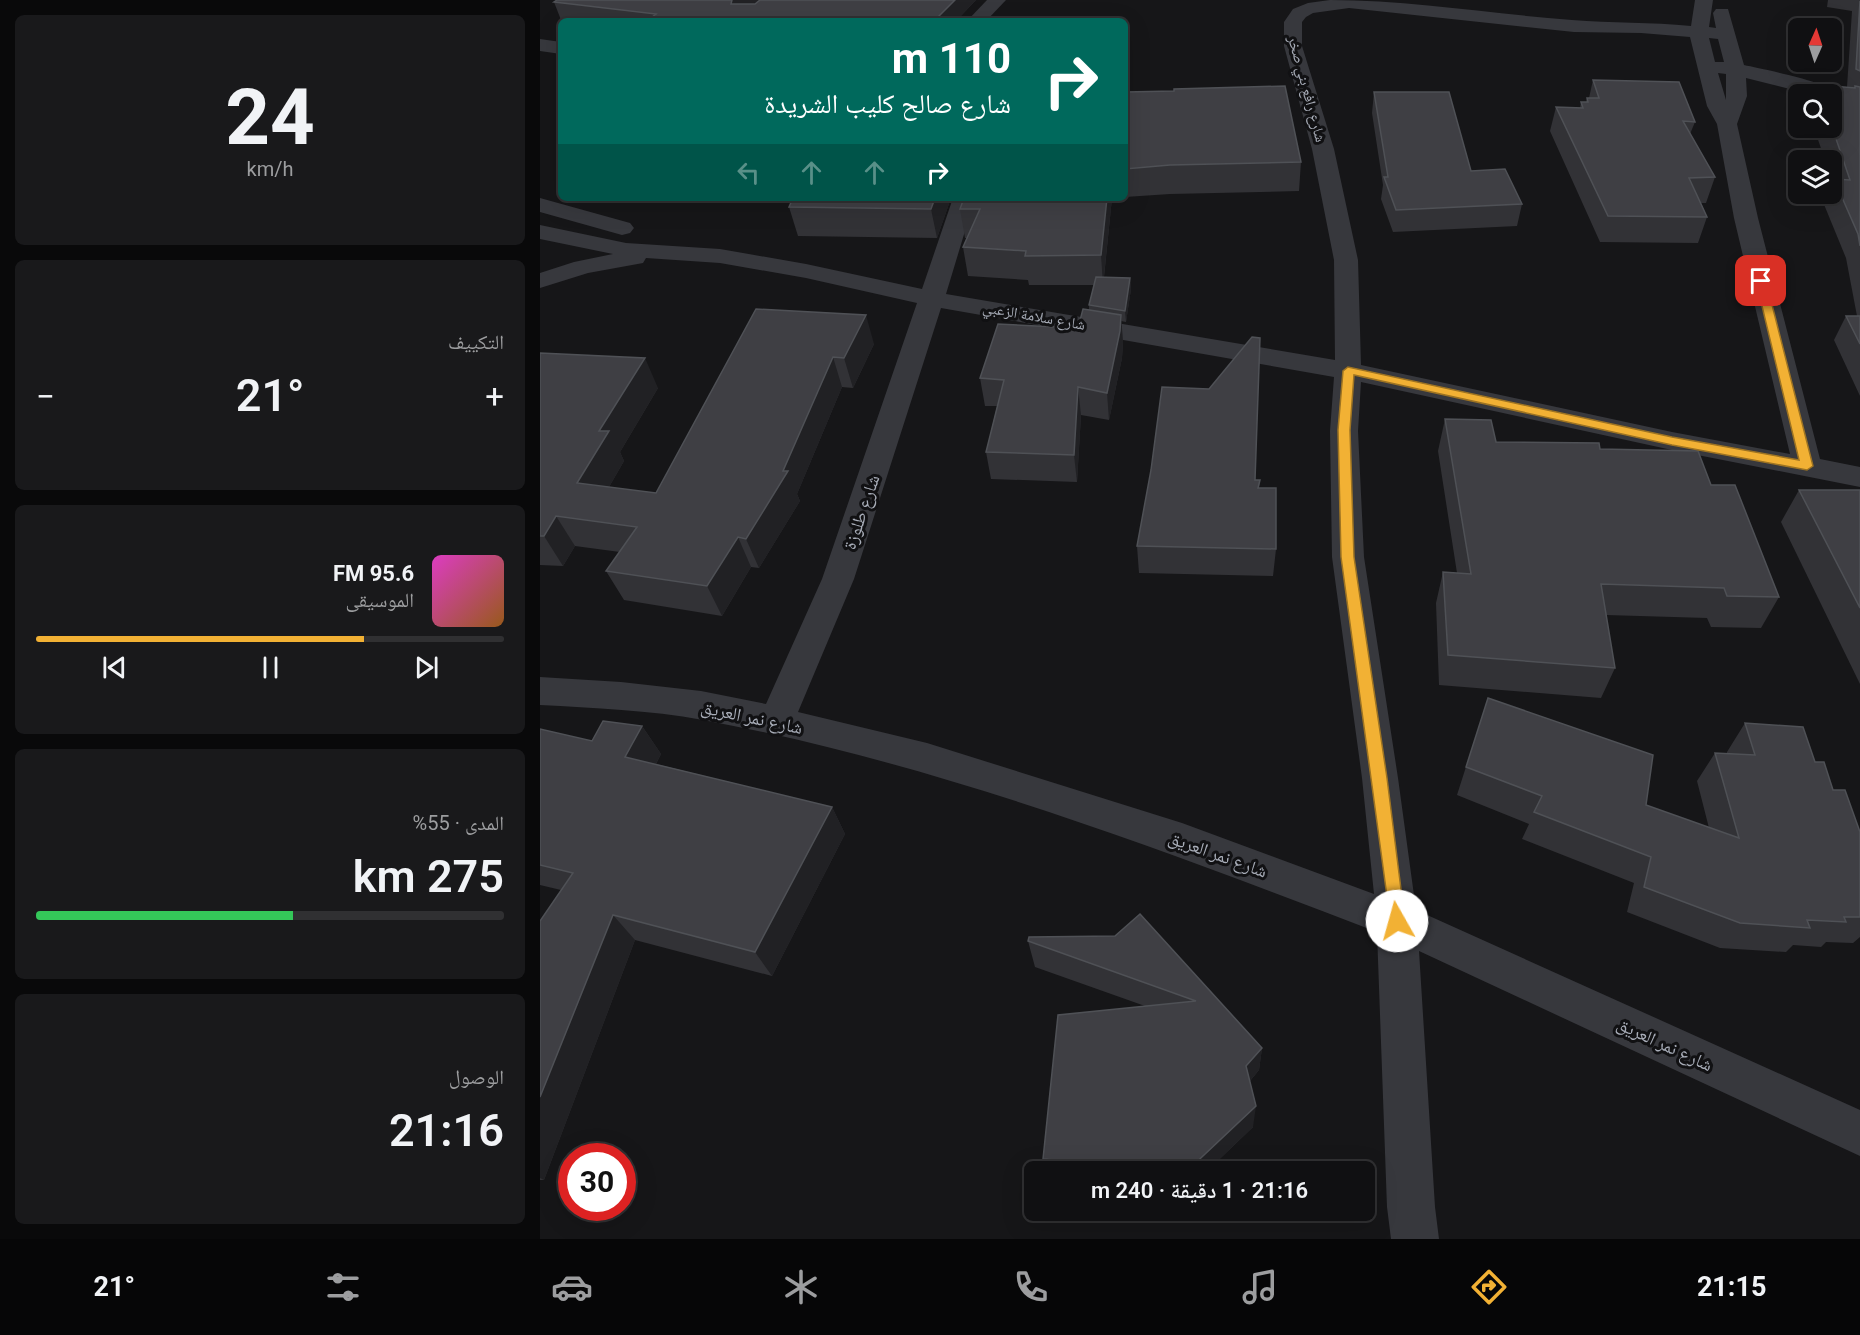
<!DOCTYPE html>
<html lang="ar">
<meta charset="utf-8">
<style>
:root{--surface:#101012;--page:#19191b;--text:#f1f3f6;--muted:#9c9d9f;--line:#303032;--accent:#f2b134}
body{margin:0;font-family:Roboto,"Noto Naskh Arabic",sans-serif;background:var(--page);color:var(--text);direction:rtl;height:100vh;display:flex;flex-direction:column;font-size:22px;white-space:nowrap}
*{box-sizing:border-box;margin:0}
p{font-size:20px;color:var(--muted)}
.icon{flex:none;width:33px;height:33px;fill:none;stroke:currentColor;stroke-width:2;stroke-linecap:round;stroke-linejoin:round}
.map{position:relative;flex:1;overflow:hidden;direction:ltr}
.side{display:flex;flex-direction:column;gap:15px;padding:15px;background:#09090a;width:540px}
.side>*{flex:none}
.guide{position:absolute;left:18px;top:18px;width:570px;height:183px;border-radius:9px;box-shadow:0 6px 24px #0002,0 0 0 2px var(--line);direction:rtl;background:#00695c;color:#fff;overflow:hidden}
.needle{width:39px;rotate:3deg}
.buttons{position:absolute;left:1248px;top:18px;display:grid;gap:12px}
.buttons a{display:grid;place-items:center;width:54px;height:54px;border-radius:9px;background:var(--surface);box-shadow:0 6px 24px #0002,0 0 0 2px var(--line);font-size:30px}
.speed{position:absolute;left:18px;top:1143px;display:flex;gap:12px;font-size:30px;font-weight:700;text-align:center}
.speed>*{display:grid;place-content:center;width:78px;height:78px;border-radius:50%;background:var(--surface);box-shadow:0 6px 24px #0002,0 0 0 2px var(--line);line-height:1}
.speed .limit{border:9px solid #d22;background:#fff;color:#111}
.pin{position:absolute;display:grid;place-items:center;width:51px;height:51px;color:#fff;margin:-26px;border-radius:12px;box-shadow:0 3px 9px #0006}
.me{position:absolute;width:66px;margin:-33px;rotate:353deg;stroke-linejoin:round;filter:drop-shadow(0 0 4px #0008)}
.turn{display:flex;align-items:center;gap:21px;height:126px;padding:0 18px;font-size:27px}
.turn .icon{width:78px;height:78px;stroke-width:2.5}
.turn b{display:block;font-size:42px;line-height:51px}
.lanes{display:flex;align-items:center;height:57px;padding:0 18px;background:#0003;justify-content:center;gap:30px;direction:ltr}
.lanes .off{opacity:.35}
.big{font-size:45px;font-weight:600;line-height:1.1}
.side .card{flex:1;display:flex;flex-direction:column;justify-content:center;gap:9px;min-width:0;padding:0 21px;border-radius:9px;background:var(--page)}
.side .dial{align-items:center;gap:0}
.dial b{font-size:78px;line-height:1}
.song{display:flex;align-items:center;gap:18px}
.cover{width:72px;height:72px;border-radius:9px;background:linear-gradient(135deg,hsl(310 70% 55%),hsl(30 70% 35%))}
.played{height:6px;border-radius:3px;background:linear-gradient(90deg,var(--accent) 70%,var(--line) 70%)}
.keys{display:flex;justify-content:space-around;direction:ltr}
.heat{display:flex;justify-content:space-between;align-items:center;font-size:33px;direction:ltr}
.charge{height:9px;border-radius:4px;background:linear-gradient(90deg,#34c759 55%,var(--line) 0)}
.trip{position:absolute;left:484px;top:1161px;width:351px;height:60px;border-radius:9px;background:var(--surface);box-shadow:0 6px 24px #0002,0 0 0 2px var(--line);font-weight:600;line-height:60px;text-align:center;direction:rtl}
.menu{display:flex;height:96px;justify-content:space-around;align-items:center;background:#060607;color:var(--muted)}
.menu .icon{width:42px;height:42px}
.menu .active{color:var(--accent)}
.menu b{font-size:27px;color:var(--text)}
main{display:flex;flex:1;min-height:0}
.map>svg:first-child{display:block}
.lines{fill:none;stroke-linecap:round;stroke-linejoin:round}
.minor{fill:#37383d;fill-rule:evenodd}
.wall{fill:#323236}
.shaded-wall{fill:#212124}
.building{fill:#3f3f44;stroke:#4f5156;stroke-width:1.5}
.route{fill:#f2b134;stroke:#9d7322;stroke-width:1.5}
.labels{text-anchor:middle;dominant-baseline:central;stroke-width:6;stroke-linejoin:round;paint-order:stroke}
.far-street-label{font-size:15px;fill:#a8adb8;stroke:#111113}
.street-label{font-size:18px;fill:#a8adb8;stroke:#111113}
</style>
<main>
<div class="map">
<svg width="1320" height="1239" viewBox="0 0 1320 1239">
<rect width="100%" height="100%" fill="#161618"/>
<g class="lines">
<g class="minor">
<polygon points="447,0 466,0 446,21 427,21"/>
<path d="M790 0C871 0 951 14 1032 20 1071 23 1111 22 1151 26L1155 0H1173L1169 27 1176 28 1173 13 1176 9H1188L1204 65C1222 69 1290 82 1298 94L1292 99V94H1270L1206 78 1207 96 1197 124 1218 218 1280 459 1320 467V487L1132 450 821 382 818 431 824 557 858 778 876 910 1320 1110V1156L879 951 895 1207 899 1239H851L847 1207 837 932C618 848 395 763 163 720 109 710 54 708 0 705V677L81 682 161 691 226 704 282 579 377 303 266 278 180 263 106 258 103 263 48 273 0 288V273L34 262 73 254 0 239V225L86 243 180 249 266 264 382 289 413 198H435L406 294 795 360 794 260 772 149 744 46V22L753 9 768 3ZM809 8 1034 32 1101 33 1150 37 1167 106 1177 124 1194 218 1250 454 1132 432 821 365 818 260 794 149 762 46V22L766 17 773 13ZM1169 38 1178 39 1184 62H1175ZM1178 73 1186 74V100ZM401 308 794 377 790 431 792 557 822 778 834 894 642 823 387 743 258 712 314 579Z"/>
<polygon points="0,39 21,42 21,54 0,51"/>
<polygon points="0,198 90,223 94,228 90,233 82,235 0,212"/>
</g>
</g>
<g class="wall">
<polygon points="17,0 436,0 416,21 28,21 21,20 14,2"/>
<polygon points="1288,0 1320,0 1320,396 1294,340 1306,316 1317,316 1306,258 1283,202 1287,194 1292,194 1292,160 1285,160 1274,128 1292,128 1292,94 1277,94 1280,85 1307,87 1312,11 1287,7"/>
<polygon points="1053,80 1155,122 1150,134 1175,177 1166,203 1161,203 1167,217 1158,243 1060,242 1010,131 1016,107 1040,108 1041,102 1046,102 1047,98 1049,98"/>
<polygon points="585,92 761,162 759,191 630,194 585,197"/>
<polygon points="834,92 931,171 982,204 977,226 853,232 841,199 843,185 832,113"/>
<polygon points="411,198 397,238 258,236 249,207"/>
<polygon points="424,198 577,198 572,198 564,277 590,278 591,289 586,322 581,321 583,342 582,358 569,420 541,415 537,482 451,479 446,452 457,406 445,406 440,378 538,328 549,310 549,305 554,285 489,285 488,280 428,276 423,247 427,238 425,238 420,209"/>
<polygon points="216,309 334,344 313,388 302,387 257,494 260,501 219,568 211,567 182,616 84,600 66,571 80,552 35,546 23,566 0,565 0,353 118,388 80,452 84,461 69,487 116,493"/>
<polygon points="905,419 956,442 1060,449 1171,485 1239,597 1221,628 1171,627 1167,618 1066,615 1075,668 1061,698 899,685 896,603 903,572 917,573 898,451"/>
<polygon points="715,480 720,480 719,488 736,549 733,576 599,573 597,546"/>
<polygon points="1259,490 1320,490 1320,684 1241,522"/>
<polygon points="1205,723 1275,762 1320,832 1320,937 1313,943 1286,942 1281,947 1253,945 1246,952 1180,948 1087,912 1094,883 982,839 989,824 917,795 939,726 1106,805 1169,828 1157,781 1175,753 1187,754 1187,752"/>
<polygon points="102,726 121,754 116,764 292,807 305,834 232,976 95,940 4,1180 0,1180 0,921 21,890 0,885 0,729 52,741"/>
<polygon points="575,936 722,1048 719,1070 710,1081 713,1127 666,1172 508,1172 503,1159 605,1006 495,967 488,941"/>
</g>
<g class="shaded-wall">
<polygon points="192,0 220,0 197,19 191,4"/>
<polygon points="415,0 436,0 416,21 394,21"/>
<polygon points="395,198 411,198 397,238 391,209"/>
<polygon points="567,198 572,198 563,285 561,255"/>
<polygon points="590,278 591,289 586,322 585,311"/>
<polygon points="326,315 334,344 313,388 304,358"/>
<polygon points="581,315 583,342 582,358 569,420 567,393"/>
<polygon points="293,357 302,387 257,494 260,501 219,568 206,539"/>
<polygon points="105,358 118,388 80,452 84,461 54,513 37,483 59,431"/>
<polygon points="538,387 541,415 537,482 534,455"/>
<polygon points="16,516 35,546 23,566 4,536"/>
<polygon points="198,537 211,567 182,616 167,586"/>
<polygon points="102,726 121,754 105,785 85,757"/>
<polygon points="292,807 305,834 232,976 215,952"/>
<polygon points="73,915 95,940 4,1180 0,1178 0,1097"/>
<polygon points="722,1048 719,1070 704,1088 706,1066"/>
<polygon points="716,1106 713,1127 666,1172 646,1172"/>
</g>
<g class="building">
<polygon points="17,0 192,0 191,4 215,4 220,0 415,0 394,21 107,21 116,14 14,2"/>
<polygon points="1320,1 1320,71 1316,69"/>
<polygon points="1053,80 1139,82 1155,122 1143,121 1175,177 1149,178 1167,217 1068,216 1016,107 1043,108 1041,102 1048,102 1047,98 1059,98"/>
<polygon points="1280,85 1315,88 1315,86 1320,87 1320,246 1318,234 1294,179 1310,180 1292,127 1292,94 1284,94"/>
<polygon points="745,86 761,162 630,165 585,169 585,92 634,91 634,89"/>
<polygon points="834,92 909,92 931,171 965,169 982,204 856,210 844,177 848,177"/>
<polygon points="253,198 395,198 391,209 249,207"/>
<polygon points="424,198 567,198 561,255 485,256 486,251 423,247 440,209 420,209"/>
<polygon points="556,277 590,278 585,311 549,305"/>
<polygon points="216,309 326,315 304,358 293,357 243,471 248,471 206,539 198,537 167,586 66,571 97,527 16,516 4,536 0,536 0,353 105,358 59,431 69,431 37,483 116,493"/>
<polygon points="543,309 581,315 580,331 567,393 538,387 534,455 446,452 464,380 440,378 458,324 538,328"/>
<polygon points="1306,316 1320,316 1320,344"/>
<polygon points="712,337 720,338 715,480 720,480 718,488 736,488 736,549 597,546 611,470 622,387 669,389"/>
<polygon points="905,419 951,420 956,442 1059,443 1060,449 1158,451 1171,485 1195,485 1239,597 1187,596 1184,588 1061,584 1075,668 908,655 903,572 931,574"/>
<polygon points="1259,490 1320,490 1320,608"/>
<polygon points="948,698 1113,755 1106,805 1199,838 1175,753 1215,755 1205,723 1263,727 1275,762 1284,762 1293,790 1305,790 1320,832 1320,917 1304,917 1306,922 1267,920 1270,928 1200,923 1104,887 1111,857 994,812 1002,796 926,767"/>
<polygon points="63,721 102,726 85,757 292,807 215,952 73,915 0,1097 0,921 33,873 0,865 0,729 52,741"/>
<polygon points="600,914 722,1048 706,1066 716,1106 646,1172 503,1159 518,1015 656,1001 488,941 489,937 575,936"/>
</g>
<polygon class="route" points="1221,278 1226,281 1273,466 1267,470 1132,445 814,375 810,430 814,557 847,778 865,921 863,926 857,929 851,926 801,557 798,430 803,371 808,367 1132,437 1259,460 1216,281"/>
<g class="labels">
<g class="far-street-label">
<text transform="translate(767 89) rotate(75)">شارع رافع بني صخر</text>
<text transform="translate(494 316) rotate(10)">شارع سلامة الزعبي</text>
</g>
<g class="street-label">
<text transform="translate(321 512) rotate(-71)">شارع طلوزة</text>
<text transform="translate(212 717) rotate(12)">شارع نمر العريق</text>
<text transform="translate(678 854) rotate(20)">شارع نمر العريق</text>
<text transform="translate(1125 1044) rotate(25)">شارع نمر العريق</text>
</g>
</g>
</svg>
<div class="buttons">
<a><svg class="needle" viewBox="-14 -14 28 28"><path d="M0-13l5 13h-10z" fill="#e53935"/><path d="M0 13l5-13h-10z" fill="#9c9d9f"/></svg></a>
<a><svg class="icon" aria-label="search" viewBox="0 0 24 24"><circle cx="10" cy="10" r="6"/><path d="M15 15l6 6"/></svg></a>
<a><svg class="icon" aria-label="layers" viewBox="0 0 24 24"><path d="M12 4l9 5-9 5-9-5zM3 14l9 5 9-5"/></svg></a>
</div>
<div class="speed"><div class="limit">30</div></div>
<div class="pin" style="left:1221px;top:281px;background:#d93025"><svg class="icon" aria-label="arrive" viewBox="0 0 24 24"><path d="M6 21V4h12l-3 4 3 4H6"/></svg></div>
<svg class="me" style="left:857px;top:921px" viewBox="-20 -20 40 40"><circle r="19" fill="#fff"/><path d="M0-13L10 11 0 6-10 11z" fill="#f2b134"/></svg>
<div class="trip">21:16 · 1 دقيقة · 240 m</div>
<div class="guide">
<div class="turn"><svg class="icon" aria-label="right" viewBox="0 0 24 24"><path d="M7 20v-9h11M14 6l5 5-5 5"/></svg><div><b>110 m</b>شارع صالح كليب الشريدة</div></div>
<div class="lanes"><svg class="icon off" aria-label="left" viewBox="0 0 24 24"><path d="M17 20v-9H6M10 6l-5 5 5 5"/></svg><svg class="icon off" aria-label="ahead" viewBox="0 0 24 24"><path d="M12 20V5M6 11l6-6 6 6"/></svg><svg class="icon off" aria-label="ahead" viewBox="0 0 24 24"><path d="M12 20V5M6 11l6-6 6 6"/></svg><svg class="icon" aria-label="right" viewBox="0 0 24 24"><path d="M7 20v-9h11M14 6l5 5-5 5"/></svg></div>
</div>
</div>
<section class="side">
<div class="card dial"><b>24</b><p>km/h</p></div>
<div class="card"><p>التكييف</p>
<div class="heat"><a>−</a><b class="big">21°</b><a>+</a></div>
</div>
<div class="card">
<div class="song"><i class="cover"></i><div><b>95.6 FM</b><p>الموسيقى</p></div></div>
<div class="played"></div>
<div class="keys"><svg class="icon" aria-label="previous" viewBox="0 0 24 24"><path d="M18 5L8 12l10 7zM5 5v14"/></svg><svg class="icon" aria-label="pause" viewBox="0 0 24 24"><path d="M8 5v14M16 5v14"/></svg><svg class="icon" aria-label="next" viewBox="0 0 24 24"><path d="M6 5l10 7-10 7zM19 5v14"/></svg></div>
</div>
<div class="card"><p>المدى · 55%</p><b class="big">275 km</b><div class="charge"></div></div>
<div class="card"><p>الوصول</p><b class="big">21:16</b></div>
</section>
</main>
<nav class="menu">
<b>21:15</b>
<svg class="icon active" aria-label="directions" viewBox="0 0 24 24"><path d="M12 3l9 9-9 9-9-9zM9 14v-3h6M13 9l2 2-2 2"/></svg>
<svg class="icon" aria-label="music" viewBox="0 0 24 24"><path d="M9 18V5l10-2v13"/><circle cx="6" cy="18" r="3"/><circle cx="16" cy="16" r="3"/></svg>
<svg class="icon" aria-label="phone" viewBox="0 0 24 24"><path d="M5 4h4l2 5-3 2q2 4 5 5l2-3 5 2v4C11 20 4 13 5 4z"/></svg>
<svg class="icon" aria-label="climate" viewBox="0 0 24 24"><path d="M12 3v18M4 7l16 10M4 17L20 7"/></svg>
<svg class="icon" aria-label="car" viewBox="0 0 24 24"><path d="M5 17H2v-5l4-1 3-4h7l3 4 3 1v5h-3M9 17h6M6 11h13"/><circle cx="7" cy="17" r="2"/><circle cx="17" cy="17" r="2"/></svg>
<svg class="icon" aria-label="filters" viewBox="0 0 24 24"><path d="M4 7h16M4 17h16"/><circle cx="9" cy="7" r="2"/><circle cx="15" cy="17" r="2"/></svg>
<b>21°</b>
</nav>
